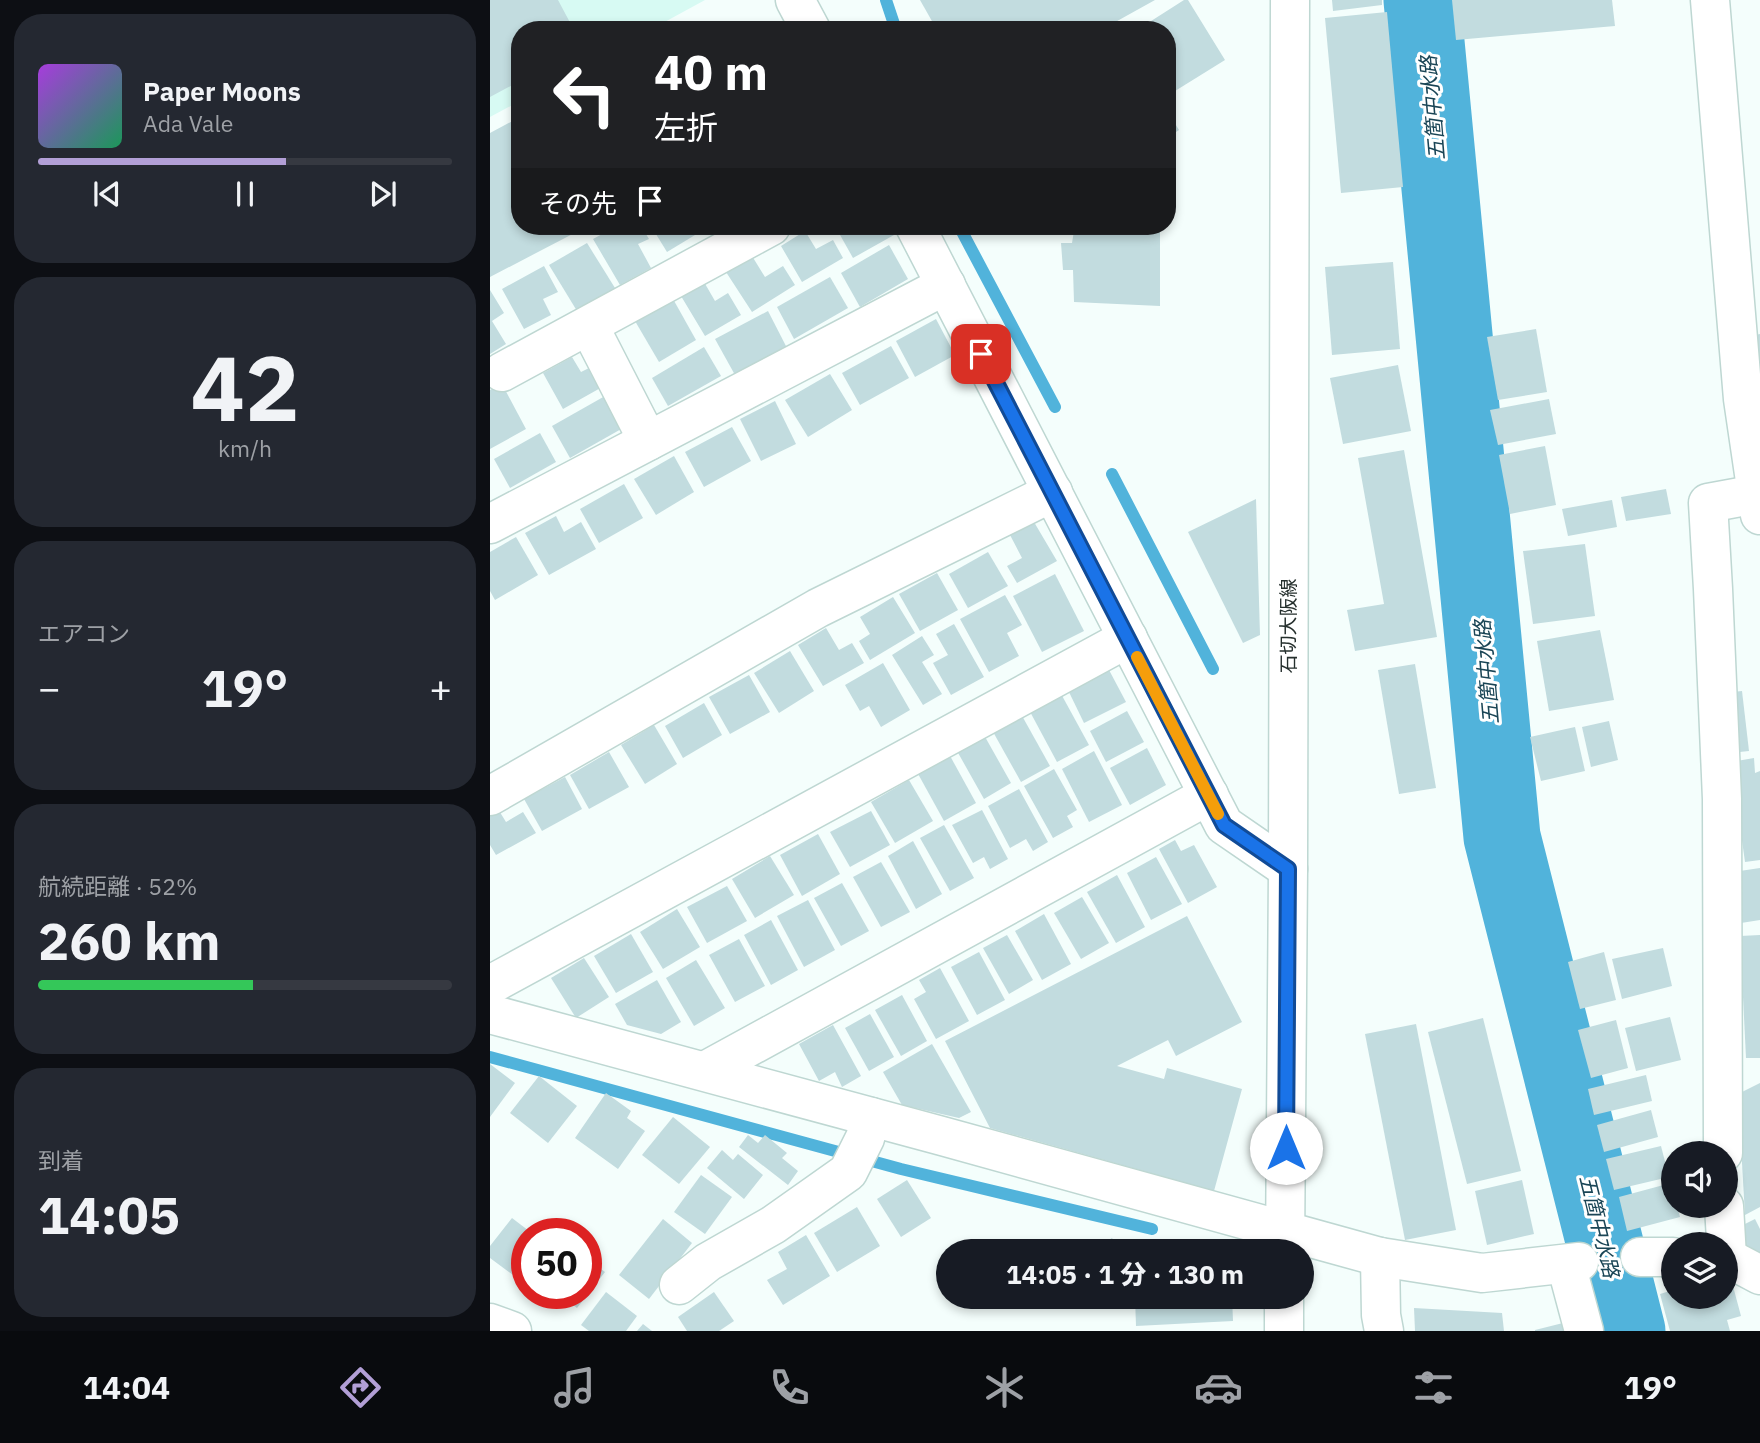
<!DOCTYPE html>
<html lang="ja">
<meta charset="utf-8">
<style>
:root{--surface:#171b24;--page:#242831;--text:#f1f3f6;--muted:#9ea1a6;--line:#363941;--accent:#b29fd6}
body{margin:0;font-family:"IBM Plex Sans","Noto Sans JP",sans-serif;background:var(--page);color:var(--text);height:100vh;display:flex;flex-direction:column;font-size:26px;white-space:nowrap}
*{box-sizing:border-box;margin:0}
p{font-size:23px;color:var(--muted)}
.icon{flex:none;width:38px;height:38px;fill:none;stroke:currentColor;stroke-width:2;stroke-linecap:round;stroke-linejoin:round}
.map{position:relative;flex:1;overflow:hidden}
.sheet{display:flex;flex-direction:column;gap:14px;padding:14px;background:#0d0f14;width:490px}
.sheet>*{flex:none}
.guide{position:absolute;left:21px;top:21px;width:665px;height:214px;border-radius:28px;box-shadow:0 4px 10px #0003;background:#202124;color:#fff;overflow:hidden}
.controls{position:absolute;left:1171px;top:1141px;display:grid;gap:14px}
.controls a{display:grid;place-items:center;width:77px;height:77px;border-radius:50%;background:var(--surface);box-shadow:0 4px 10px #0003;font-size:35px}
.speed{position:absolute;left:21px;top:1218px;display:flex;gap:14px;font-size:35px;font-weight:700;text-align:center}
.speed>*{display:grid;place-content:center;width:91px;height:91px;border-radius:50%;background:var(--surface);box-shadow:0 4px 10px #0003;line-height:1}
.speed .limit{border:10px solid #d22;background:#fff;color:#111}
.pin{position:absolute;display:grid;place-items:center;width:60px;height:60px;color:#fff;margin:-30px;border-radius:14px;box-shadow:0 4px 10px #0006}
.me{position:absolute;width:77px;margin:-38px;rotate:0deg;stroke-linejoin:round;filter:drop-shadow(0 0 5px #0008)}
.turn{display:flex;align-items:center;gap:24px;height:147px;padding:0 28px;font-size:32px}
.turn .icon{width:91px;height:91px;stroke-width:2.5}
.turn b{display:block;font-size:49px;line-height:60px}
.then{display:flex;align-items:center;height:66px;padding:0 28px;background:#0003;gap:14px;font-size:26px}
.big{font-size:52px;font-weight:800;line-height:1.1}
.sheet .card{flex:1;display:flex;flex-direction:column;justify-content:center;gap:10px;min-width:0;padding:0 24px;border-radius:28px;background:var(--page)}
.sheet .dial{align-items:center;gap:0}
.dial b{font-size:91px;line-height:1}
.song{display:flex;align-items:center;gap:21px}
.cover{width:84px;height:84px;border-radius:10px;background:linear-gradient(135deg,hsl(280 70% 55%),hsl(150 70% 35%))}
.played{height:7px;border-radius:4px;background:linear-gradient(90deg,var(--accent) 60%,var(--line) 60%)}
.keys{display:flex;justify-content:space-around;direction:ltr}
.heat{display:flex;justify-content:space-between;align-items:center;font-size:38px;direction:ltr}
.charge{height:10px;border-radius:5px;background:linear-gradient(90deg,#34c759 52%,var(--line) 0)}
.trip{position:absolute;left:446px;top:1239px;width:378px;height:70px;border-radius:35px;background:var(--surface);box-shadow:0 4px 10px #0003;font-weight:800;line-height:70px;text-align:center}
.menu{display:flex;height:112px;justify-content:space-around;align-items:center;background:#090b0e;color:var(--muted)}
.menu .icon{width:49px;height:49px}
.menu .active{color:var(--accent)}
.menu b{font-size:32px;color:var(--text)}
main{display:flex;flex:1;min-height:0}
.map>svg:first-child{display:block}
.built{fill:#d7faf3}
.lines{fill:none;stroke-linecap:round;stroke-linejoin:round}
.stream{stroke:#51b3db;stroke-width:12}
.river{stroke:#51b3db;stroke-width:77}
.building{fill:#c2dcdf}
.minor-casing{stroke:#bed7d2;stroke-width:41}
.major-casing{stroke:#bed7d2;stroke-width:41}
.minor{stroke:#fff;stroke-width:38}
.major{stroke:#fff;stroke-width:38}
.route-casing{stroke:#114b97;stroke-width:18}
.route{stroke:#1a73e8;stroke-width:12}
.slow{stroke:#f59e0b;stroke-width:12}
.labels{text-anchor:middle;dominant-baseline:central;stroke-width:6;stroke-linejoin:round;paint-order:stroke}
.street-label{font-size:19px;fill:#252f2d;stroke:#fff}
.water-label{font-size:21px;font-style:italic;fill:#1a4556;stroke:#fff}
</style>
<main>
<section class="sheet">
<div class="card">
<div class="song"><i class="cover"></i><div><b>Paper Moons</b><p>Ada Vale</p></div></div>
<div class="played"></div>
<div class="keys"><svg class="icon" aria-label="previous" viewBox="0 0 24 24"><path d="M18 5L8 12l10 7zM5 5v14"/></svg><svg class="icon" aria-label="pause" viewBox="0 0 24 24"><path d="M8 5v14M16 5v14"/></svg><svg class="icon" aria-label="next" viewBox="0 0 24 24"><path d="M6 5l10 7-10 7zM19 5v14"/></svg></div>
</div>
<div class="card dial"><b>42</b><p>km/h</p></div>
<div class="card"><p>エアコン</p>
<div class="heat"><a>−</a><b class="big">19°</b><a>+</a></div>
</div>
<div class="card"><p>航続距離 · 52%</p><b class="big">260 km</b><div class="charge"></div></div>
<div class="card"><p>到着</p><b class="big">14:05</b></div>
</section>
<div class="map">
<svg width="1270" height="1331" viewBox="0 0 1270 1331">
<rect width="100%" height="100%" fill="#f4fefc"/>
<polygon class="built" points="0,0 215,0 160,30 30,30 30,101 0,117"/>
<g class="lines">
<g class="stream">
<polyline points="396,0 406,30"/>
<polyline points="469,226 565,407"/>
<polyline points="622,474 723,669"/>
<polyline points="0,1057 411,1169 662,1229"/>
</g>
<polyline class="river" points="932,0 1012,837 1137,1331"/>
</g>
<g class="building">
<polygon points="0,0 68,0 84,30 30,30 30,81 0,97"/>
<polygon points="430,0 665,0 611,30 447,30"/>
<polygon points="694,0 698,0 735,60 677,96 677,30 647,30"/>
<polygon points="842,0 892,0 892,5 843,11"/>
<polygon points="962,0 1122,0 1125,26 966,40"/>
<polygon points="897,12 913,187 851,193 835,18"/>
<polygon points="677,111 689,130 677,138"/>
<polygon points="30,117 30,226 98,226 0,277 0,133"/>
<polygon points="127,226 151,226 159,239 148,244 161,268 130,285 103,239"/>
<polygon points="161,226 206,226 210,232 177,252"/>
<polygon points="345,226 399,226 404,235 363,258"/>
<polygon points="593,226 670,226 670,306 584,302 583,270 573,270 571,243 582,243 584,231"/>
<polygon points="315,231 326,249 343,240 353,258 312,282 291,246"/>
<polygon points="97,243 125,288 87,311 59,265"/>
<polygon points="399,245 418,279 370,307 351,273"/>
<polygon points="262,256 275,277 293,266 305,285 262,312 236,272"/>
<polygon points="903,262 910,349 842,355 835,267"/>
<polygon points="54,266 68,292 53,299 61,315 34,329 12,289"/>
<polygon points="340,277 358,308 304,339 287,307"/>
<polygon points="214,282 225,301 238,293 251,315 215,336 191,296"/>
<polygon points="0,290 14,313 2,321 16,344 0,354"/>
<polygon points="183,299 206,340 169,362 145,321"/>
<polygon points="278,311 297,348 245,375 225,339"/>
<polygon points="446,319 465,355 425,377 406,341"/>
<polygon points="1046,329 1057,392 1008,400 997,337"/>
<polygon points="1270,334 1270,374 1260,336"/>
<polygon points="401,346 419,378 370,405 352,373"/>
<polygon points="214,347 231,376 178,406 162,378"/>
<polygon points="82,357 91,372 103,366 114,386 73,409 53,373"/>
<polygon points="908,365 921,431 853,444 840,378"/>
<polygon points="340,374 362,410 318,437 295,400"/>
<polygon points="12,384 36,429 0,449 0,390"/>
<polygon points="115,396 133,428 80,458 62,426"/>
<polygon points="1059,399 1066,434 1008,445 1000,410"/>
<polygon points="285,401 306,444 271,461 250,419"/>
<polygon points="242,427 261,461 214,487 195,452"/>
<polygon points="50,433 66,462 20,488 4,459"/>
<polygon points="1055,446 1066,505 1020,514 1009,455"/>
<polygon points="914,450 947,637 865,651 857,610 894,604 868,458"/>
<polygon points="184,456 204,492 166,515 144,479"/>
<polygon points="134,484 153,518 109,543 90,509"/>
<polygon points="1176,489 1181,514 1136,521 1131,497"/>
<polygon points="766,499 770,635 753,643 698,532"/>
<polygon points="1122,500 1127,527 1078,536 1072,509"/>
<polygon points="66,516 74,532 91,522 106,549 59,575 35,533"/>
<polygon points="544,522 567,561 527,583 517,566 532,558 520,535"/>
<polygon points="26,537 48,575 5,600 0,591 0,552"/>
<polygon points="1095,544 1105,616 1043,624 1033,551"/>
<polygon points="498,552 518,586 478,608 459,574"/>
<polygon points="447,573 468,610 430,631 409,594"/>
<polygon points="565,574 594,631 552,652 523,596"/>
<polygon points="515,595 532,625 517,633 529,656 499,672 470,619"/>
<polygon points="403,597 425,633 380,660 369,641 380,634 370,617"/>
<polygon points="464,624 494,677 461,695 443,663 458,655 446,634"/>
<polygon points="336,628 349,650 362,643 374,663 333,686 308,645"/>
<polygon points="1110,630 1124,700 1059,711 1047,641"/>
<polygon points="432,636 444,655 432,662 452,694 433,705 402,655"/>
<polygon points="300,651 324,691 289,713 264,673"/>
<polygon points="393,663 420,710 391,727 379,706 370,711 355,685"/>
<polygon points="925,664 946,788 909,794 888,670"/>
<polygon points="619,670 636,702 594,723 578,690"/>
<polygon points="259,675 280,712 240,734 219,697"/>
<polygon points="1252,691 1259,751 1240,753 1233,693"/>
<polygon points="570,692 599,745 567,762 538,708"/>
<polygon points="214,703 232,735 193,758 175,726"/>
<polygon points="637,711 654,742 616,762 600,731"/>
<polygon points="531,714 560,766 531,782 502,730"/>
<polygon points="1119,721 1128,760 1101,767 1092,727"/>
<polygon points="164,725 187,764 155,784 131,745"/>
<polygon points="1085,727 1095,771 1051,781 1040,737"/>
<polygon points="494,735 521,783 494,799 467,751"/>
<polygon points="657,748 676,785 640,805 620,768"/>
<polygon points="604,751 632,805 599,822 572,769"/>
<polygon points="119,752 139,787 99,809 80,775"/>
<polygon points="459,754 486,803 454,821 427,772"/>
<polygon points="1264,758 1265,773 1270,771 1270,860 1255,862 1241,762"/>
<polygon points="564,769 587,810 577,816 583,827 563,838 534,786"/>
<polygon points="75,777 92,809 52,831 34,799"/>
<polygon points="419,780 443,821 405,843 381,802"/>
<polygon points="529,789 558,842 543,851 536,839 520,848 498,806"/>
<polygon points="8,809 16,822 33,812 46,833 6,855 0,845 0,813"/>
<polygon points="492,810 518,859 500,869 494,857 483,863 462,825"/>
<polygon points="381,811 400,845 360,867 340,832"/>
<polygon points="454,825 484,878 460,891 430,838"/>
<polygon points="328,834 350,874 312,896 290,855"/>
<polygon points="685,840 691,851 704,845 727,887 698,903 669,849"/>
<polygon points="423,841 452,894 426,909 398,856"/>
<polygon points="280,856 304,895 265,918 242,879"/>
<polygon points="666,857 692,904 661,920 637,873"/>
<polygon points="391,862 420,912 391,927 363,877"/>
<polygon points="1270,868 1270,920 1251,923 1243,872"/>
<polygon points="627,875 655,927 626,943 597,892"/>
<polygon points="352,883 379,931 351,946 324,898"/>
<polygon points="237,886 257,921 217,943 197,907"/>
<polygon points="592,897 619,943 591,959 564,913"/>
<polygon points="318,900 345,950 314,967 287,916"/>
<polygon points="187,909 210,947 173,969 150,932"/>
<polygon points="554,914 581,964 552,980 525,931"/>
<polygon points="697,916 752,1022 686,1056 678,1040 627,1066 674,1079 677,1068 752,1089 724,1191 500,1128 455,1041"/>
<polygon points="281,920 308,970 281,985 254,935"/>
<polygon points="141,934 163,972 126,993 104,956"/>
<polygon points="517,935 543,980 519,994 493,948"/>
<polygon points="1270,935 1270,1058 1256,1058 1250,936"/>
<polygon points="249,939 275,986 245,1002 219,955"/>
<polygon points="1173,948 1182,986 1132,999 1122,959"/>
<polygon points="489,952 515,1000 487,1015 461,967"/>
<polygon points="1114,952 1126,1000 1090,1009 1078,962"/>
<polygon points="94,958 119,997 86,1018 61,978"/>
<polygon points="206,960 235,1008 204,1026 176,978"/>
<polygon points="450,968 479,1021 446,1039 424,999 436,992 429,980"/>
<polygon points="167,980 191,1022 171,1034 137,1025 125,1004"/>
<polygon points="412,995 437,1041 411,1056 385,1010"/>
<polygon points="380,1014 404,1057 379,1071 355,1028"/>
<polygon points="1180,1017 1191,1060 1146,1071 1135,1028"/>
<polygon points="993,1018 1031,1171 977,1184 938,1032"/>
<polygon points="1126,1020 1138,1068 1101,1078 1088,1030"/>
<polygon points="926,1024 966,1230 915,1240 875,1034"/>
<polygon points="343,1025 371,1076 352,1087 345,1072 329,1081 309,1044"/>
<polygon points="442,1044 481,1112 469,1118 412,1105 393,1072"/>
<polygon points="0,1064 25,1083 0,1117"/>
<polygon points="1156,1075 1162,1101 1104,1115 1098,1089"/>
<polygon points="49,1076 87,1106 58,1143 20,1113"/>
<polygon points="1270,1083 1270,1207 1255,1215 1248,1094"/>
<polygon points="116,1093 141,1111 137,1118 155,1131 128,1169 85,1138"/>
<polygon points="1161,1110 1168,1137 1114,1152 1107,1125"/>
<polygon points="183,1117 220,1147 189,1184 152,1155"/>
<polygon points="258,1135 268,1143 275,1135 297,1153 292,1158 308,1171 298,1185 249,1147"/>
<polygon points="1171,1146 1179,1177 1124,1190 1116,1159"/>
<polygon points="232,1150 243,1160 248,1154 273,1175 254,1199 217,1168"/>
<polygon points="211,1175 242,1197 215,1234 184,1212"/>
<polygon points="417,1180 441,1218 411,1237 387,1199"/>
<polygon points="1032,1180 1044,1234 997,1245 985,1191"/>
<polygon points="1181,1183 1183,1206 1187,1206 1190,1217 1137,1231 1129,1197"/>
<polygon points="367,1207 390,1246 347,1272 324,1233"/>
<polygon points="22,1218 43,1234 37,1234 37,1273 31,1281 0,1258 0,1246"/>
<polygon points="173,1219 202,1243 159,1299 129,1275"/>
<polygon points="1265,1219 1270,1229 1270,1266 1266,1268 1245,1229"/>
<polygon points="316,1235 340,1276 293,1305 277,1280 297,1269 288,1252"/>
<polygon points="622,1238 631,1251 602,1251"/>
<polygon points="96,1258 115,1272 87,1308 69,1293 96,1293"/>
<polygon points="1240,1275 1251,1316 1237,1320 1240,1331 1180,1331 1170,1294 1183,1290 1183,1297 1236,1297 1236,1276"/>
<polygon points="116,1292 147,1316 136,1331 99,1331 91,1325"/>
<polygon points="224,1292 244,1321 229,1331 197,1331 188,1317"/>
<polygon points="645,1297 742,1297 743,1321 646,1326"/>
<polygon points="924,1308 1012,1313 1014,1331 925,1331"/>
<polygon points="1073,1323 1075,1331 1045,1331 1045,1330"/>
<polygon points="153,1324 162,1331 147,1331"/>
</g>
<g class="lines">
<g class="minor-casing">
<g id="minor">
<polyline points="305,0 321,30"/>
<polyline points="1220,0 1253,399 1270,515"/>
<polyline points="425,226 734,825 798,869"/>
<polyline points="99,326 158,441"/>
<polyline points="12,372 281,226"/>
<polyline points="0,524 456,285"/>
<polyline points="0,796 328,608 563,492"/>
<polyline points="0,985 638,638"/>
<polyline points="0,1014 452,1136 890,1257 992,1273 1089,1262"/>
<polyline points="215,1071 719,795"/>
<polyline points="1233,1153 1232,799 1223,589 1218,503 1267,494"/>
<polyline points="1234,1206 1237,1257"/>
<polyline points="890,1257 891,1315 894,1331"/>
<polyline points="1150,1257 1183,1257"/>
<polyline points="1236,1257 1270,1275"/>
<polyline points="1076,1264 1094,1331"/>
<polyline points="189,1285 218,1262 283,1225 358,1172 375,1138 381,1117"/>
<polyline points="0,1323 22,1331"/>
</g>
</g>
<g class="major-casing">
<g id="major">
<polyline points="795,1251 798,869 800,0"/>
<polyline points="794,1331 794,1297"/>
</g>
</g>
<use href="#minor" class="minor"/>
<use href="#major" class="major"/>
</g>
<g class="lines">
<g class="route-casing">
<polyline id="route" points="491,354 734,825 798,869 796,1148"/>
</g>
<use href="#route" class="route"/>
<polyline class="slow" points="647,657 728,814"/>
</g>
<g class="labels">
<g class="street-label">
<text transform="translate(798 626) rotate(-90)">石切大阪線</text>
</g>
<g class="water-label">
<text transform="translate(942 108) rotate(-95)">五箇中水路</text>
<text transform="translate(996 672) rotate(-95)">五箇中水路</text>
<text transform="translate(1110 1226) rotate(76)">五箇中水路</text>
</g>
</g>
</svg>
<div class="controls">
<a><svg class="icon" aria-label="sound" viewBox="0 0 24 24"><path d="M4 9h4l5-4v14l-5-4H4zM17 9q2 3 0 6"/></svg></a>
<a><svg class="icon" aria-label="layers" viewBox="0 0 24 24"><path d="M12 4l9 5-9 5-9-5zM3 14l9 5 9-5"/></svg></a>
</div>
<div class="speed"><div class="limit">50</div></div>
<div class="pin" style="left:491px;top:354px;background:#d93025"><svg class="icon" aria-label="arrive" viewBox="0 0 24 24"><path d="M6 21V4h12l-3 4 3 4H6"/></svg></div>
<svg class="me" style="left:796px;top:1148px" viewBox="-20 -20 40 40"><circle r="19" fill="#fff"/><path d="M0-13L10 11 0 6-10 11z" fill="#1a73e8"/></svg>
<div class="trip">14:05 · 1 分 · 130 m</div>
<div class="guide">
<div class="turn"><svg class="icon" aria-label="left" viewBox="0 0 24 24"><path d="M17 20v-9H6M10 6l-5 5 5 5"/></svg><div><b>40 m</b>左折</div></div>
<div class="then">その先<svg class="icon" aria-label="arrive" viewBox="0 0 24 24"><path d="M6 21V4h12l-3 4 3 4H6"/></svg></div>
</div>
</div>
</main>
<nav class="menu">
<b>14:04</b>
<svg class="icon active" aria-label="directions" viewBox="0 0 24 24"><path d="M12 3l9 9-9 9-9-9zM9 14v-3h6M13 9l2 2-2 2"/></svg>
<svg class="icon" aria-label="music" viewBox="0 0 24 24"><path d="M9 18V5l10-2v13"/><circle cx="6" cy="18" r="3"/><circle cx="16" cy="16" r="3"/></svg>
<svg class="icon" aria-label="phone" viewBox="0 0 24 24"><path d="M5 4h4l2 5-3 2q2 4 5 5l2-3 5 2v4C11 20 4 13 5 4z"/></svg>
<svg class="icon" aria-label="climate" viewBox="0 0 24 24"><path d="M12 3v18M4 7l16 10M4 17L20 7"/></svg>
<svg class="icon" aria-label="car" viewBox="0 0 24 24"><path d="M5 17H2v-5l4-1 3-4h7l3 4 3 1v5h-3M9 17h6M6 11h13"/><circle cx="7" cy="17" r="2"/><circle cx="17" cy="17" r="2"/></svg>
<svg class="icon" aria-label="filters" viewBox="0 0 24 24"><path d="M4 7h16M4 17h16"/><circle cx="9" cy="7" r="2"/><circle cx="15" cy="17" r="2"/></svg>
<b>19°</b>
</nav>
